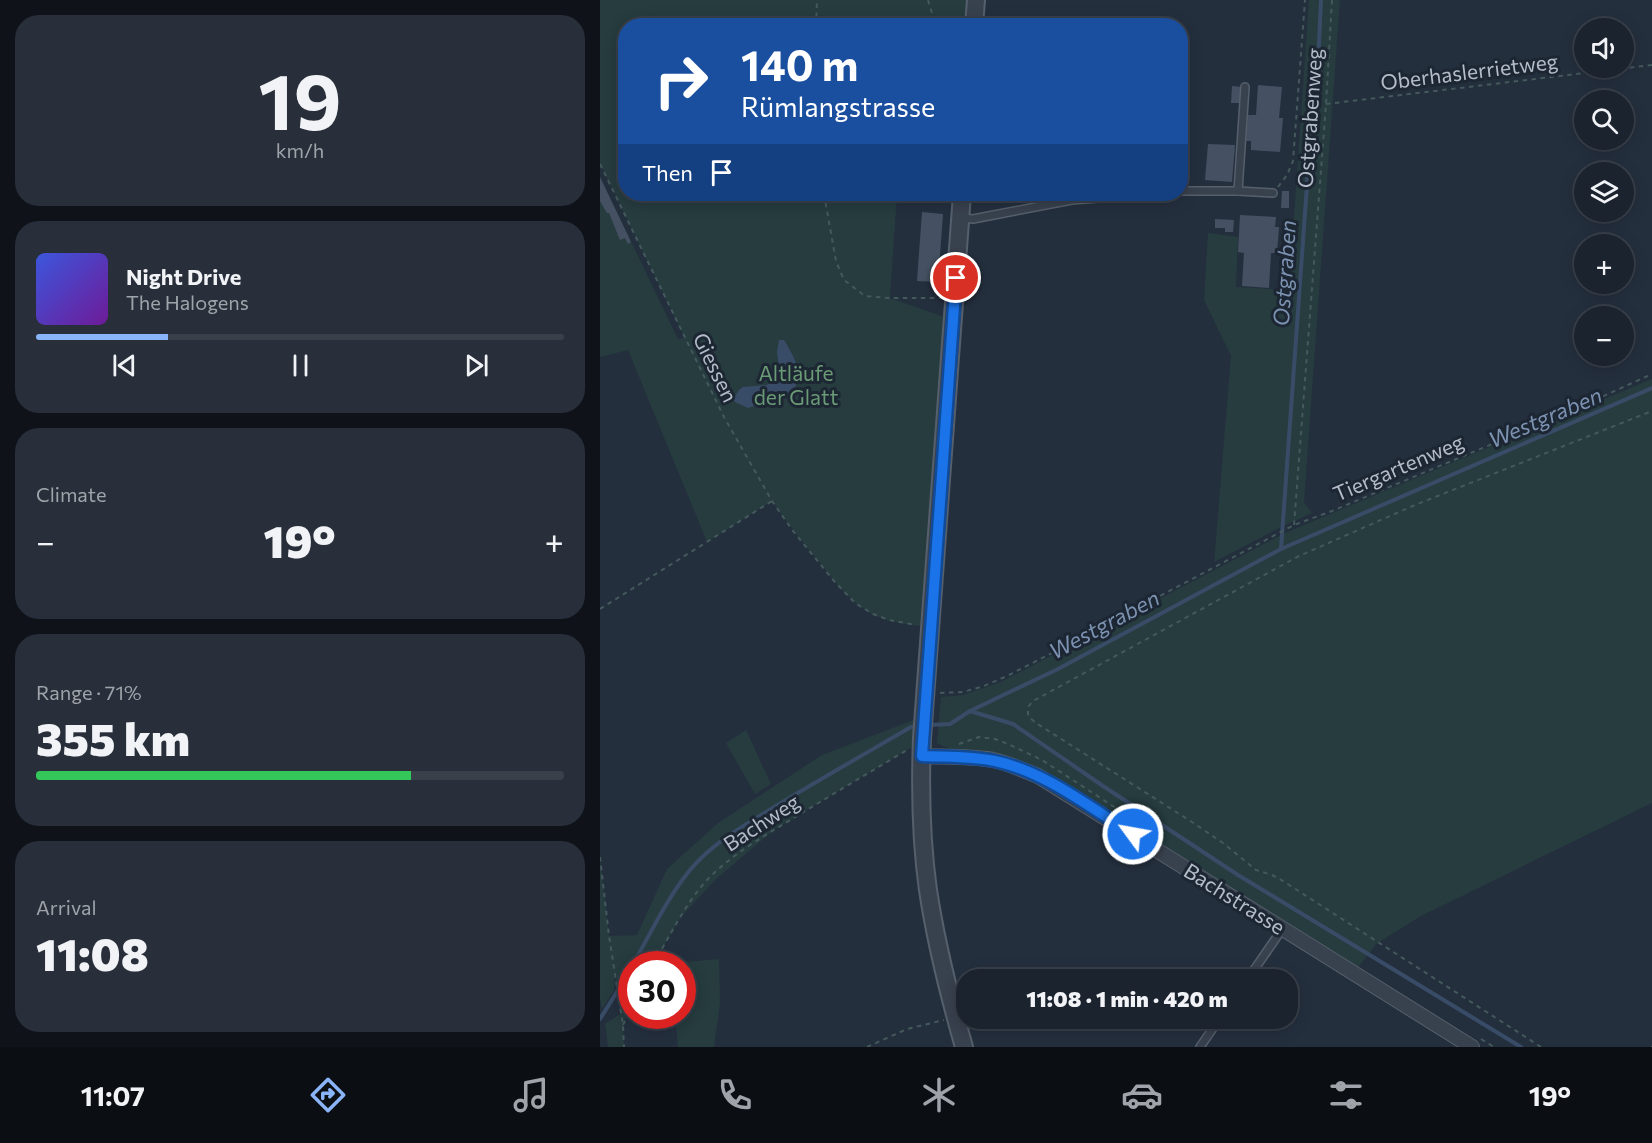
<!DOCTYPE html>
<meta charset="utf-8">
<style>
:root{--surface:#1b232e;--page:#282f3a;--text:#f1f3f6;--muted:#a0a4aa;--line:#39404a;--accent:#8ab4f8}
body{margin:0;font-family:Commissioner,sans-serif;background:var(--page);color:var(--text);height:100vh;display:flex;flex-direction:column;font-size:22px;white-space:nowrap}
*{box-sizing:border-box;margin:0}
p{font-size:20px;color:var(--muted)}
.icon{flex:none;width:33px;height:33px;fill:none;stroke:currentColor;stroke-width:2;stroke-linecap:round;stroke-linejoin:round}
.map{position:relative;flex:1;overflow:hidden}
.sheet{display:flex;flex-direction:column;gap:15px;padding:15px;background:#0f1319;width:600px}
.sheet>*{flex:none}
.guide{position:absolute;left:18px;top:18px;width:570px;height:183px;border-radius:24px;box-shadow:0 3px 15px #0003,0 0 0 2px var(--line);background:#1a4fa0;color:#fff;overflow:hidden}
.buttons{position:absolute;left:974px;top:18px;display:grid;gap:12px}
.buttons a{display:grid;place-items:center;width:60px;height:60px;border-radius:50%;background:var(--surface);box-shadow:0 3px 15px #0003,0 0 0 2px var(--line);font-size:30px}
.speed{position:absolute;left:18px;top:951px;display:flex;gap:12px;font-size:30px;font-weight:700;text-align:center}
.speed>*{display:grid;place-content:center;width:78px;height:78px;border-radius:50%;background:var(--surface);box-shadow:0 3px 15px #0003,0 0 0 2px var(--line);line-height:1}
.speed .limit{border:9px solid #d22;background:#fff;color:#111}
.pin{position:absolute;display:grid;place-items:center;width:51px;height:51px;color:#fff;margin:-26px;border:3px solid #fff;border-radius:50%;box-shadow:0 2px 6px #0007}
.me{position:absolute;width:66px;margin:-33px;rotate:302deg;stroke-linejoin:round;filter:drop-shadow(0 0 4px #0008)}
.turn{display:flex;align-items:center;gap:21px;height:126px;padding:0 24px;font-size:27px}
.turn .icon{width:78px;height:78px;stroke-width:2.5}
.turn b{display:block;font-size:42px;line-height:51px}
.then{display:flex;align-items:center;height:57px;padding:0 24px;background:#0003;gap:12px;font-size:22px}
.big{font-size:45px;font-weight:800;line-height:1.1}
.sheet .widget{flex:1;display:flex;flex-direction:column;justify-content:center;gap:9px;min-width:0;padding:0 21px;border-radius:24px;background:var(--page)}
.sheet .dial{align-items:center;gap:0}
.dial b{font-size:78px;line-height:1}
.song{display:flex;align-items:center;gap:18px}
.cover{width:72px;height:72px;border-radius:9px;background:linear-gradient(135deg,hsl(230 70% 55%),hsl(280 70% 35%))}
.played{height:6px;border-radius:3px;background:linear-gradient(90deg,var(--accent) 25%,var(--line) 25%)}
.keys{display:flex;justify-content:space-around;direction:ltr}
.heat{display:flex;justify-content:space-between;align-items:center;font-size:33px;direction:ltr}
.charge{height:9px;border-radius:4px;background:linear-gradient(90deg,#34c759 71%,var(--line) 0)}
.trip{position:absolute;left:356px;top:969px;width:342px;height:60px;border-radius:24px;background:var(--surface);box-shadow:0 3px 15px #0003,0 0 0 2px var(--line);font-weight:800;line-height:60px;text-align:center}
.menu{display:flex;height:96px;justify-content:space-around;align-items:center;background:#0b0e12;color:var(--muted)}
.menu .icon{width:42px;height:42px}
.menu .selected{color:var(--accent)}
.menu b{font-size:27px;color:var(--text)}
main{display:flex;flex:1;min-height:0}
.map>svg:first-child{display:block}
.green{fill:#263c3f}
.water{fill:#394c67}
.lines{fill:none;stroke-linecap:round;stroke-linejoin:round}
.stream{stroke:#394c67;stroke-width:4}
.building{fill:#455162}
.service-casing{stroke:#565f6c;stroke-width:10}
.minor-casing{stroke:#565f6c;stroke-width:16}
.tertiary-casing{stroke:#565f6c;stroke-width:20}
.path{stroke:#44595c;stroke-width:2;stroke-dasharray:4.5 4.5;stroke-linecap:butt}
.service{stroke:#38414e;stroke-width:7}
.minor{stroke:#38414e;stroke-width:14}
.tertiary{stroke:#38414e;stroke-width:16}
.route-casing{stroke:#114b97;stroke-width:15}
.route{stroke:#1a73e8;stroke-width:10}
.labels{text-anchor:middle;dominant-baseline:central;stroke-width:6;stroke-linejoin:round;paint-order:stroke}
.street-label{font-size:21px;fill:#b4bcc9;stroke:#1d2633}
.park-label{font-size:21px;fill:#6b9a76;stroke:#1d2633}
.water-label{font-size:22px;font-style:italic;fill:#7c92b1;stroke:#1d2633}
</style>
<main>
<section class="sheet">
<div class="widget dial"><b>19</b><p>km/h</p></div>
<div class="widget">
<div class="song"><i class="cover"></i><div><b>Night Drive</b><p>The Halogens</p></div></div>
<div class="played"></div>
<div class="keys"><svg class="icon" aria-label="previous" viewBox="0 0 24 24"><path d="M18 5L8 12l10 7zM5 5v14"/></svg><svg class="icon" aria-label="pause" viewBox="0 0 24 24"><path d="M8 5v14M16 5v14"/></svg><svg class="icon" aria-label="next" viewBox="0 0 24 24"><path d="M6 5l10 7-10 7zM19 5v14"/></svg></div>
</div>
<div class="widget"><p>Climate</p>
<div class="heat"><a>−</a><b class="big">19°</b><a>+</a></div>
</div>
<div class="widget"><p>Range · 71%</p><b class="big">355 km</b><div class="charge"></div></div>
<div class="widget"><p>Arrival</p><b class="big">11:08</b></div>
</section>
<div class="map">
<svg width="1052" height="1047" viewBox="0 0 1052 1047">
<rect width="100%" height="100%" fill="#242f3e"/>
<g class="green">
<path d="M0 0H376L374 25 26 26V194H297L290 298 353 320 331 627C312 625 290 623 272 614 251 603 235 582 220 563 203 543 187 522 172 501L107 542 28 350 0 357V177L78 339 85 338 0 164Z"/>
<polygon points="709,0 740,0 704,502 712,513 679,528 614,562 631,356 604,300 608,233 638,237 636,287 689,290"/>
<polygon points="1052,379 1052,803 821,916 776,944 757,969 448,775 352,750 337,743 341,697 363,695 401,682 685,533"/>
<polygon points="324,716 315,746 307,750 175,829 115,880 81,917 53,964 32,964 31,1006 23,1025 24,1047 8,1047 5,1024 20,1014 15,976 14,991 2,1009 0,997 0,857 9,936 37,935 67,869 118,823 222,755"/>
<polygon points="146,730 171,784 155,794 126,743"/>
<polygon points="119,959 120,1003 114,1047 78,1047 75,1016 82,1016 82,964 74,964 74,963"/>
</g>
<path class="water" d="M179 340H184C197 362 202 369 193 395L180 401 168 402 148 408 135 402 133 399 139 390 143 387 167 385 175 378 179 368 177 352Z"/>
<g class="lines">
<g class="stream">
<polyline points="681,549 710,143 708,117 717,88 721,0"/>
<polyline points="370,711 413,724 503,786 638,875 921,1047"/>
<polyline points="329,725 350,724 370,711 458,669 681,549 1052,388"/>
<path d="M33 964C51 933 67 898 90 870 114 841 150 822 181 803 224 777 268 752 311 727L318 726"/>
<polyline points="0,1019 32,968"/>
</g>
</g>
<g class="building">
<polygon points="658,85 682,87 679,118 683,118 680,152 651,150 651,141 646,141 648,115 656,115"/>
<polygon points="632,86 642,87 641,103 631,103"/>
<polygon points="608,144 635,145 632,182 605,180"/>
<polygon points="0,177 31,242 28,244 25,238 20,240 9,213 7,213 0,201"/>
<polygon points="682,191 689,191 689,208 681,208"/>
<polygon points="322,212 343,214 338,282 317,281"/>
<polygon points="640,215 676,217 675,227 679,227 677,253 671,253 669,288 642,286 644,253 638,252"/>
<polygon points="615,219 634,220 633,232 625,232 625,228 615,228"/>
</g>
<g class="lines">
<g class="service-casing">
<g id="service">
<polyline points="580,191 638,191 673,193"/>
<polyline points="638,191 645,87"/>
<polyline points="360,218 373,219 472,200 551,194"/>
<polyline points="647,980 683,928"/>
<polyline points="600,1047 620,1018"/>
</g>
</g>
<g class="minor-casing">
<path id="minor" d="M322 756C345 757 369 756 393 760 408 763 423 770 438 776L872 1047"/>
</g>
<g class="tertiary-casing">
<g id="tertiary">
<polyline points="374,26 376,0"/>
<path d="M362 194 322 738C320 789 321 840 328 890 336 943 349 995 364 1047"/>
</g>
</g>
<g class="path">
<polyline points="328,0 336,26"/>
<polyline points="216,26 217,0"/>
<polyline points="726,104 1052,65"/>
<polyline points="0,164 124,417 172,501 193,531 234,581 255,603 273,614 289,620 316,625"/>
<polyline points="678,187 687,175 693,161 705,0"/>
<polyline points="224,194 236,261 244,280 265,296 289,298 341,298"/>
<polyline points="694,525 726,104 732,0"/>
<polyline points="0,609 172,501"/>
<polyline points="340,693 363,692 384,686 407,676 456,651 694,525 732,511 964,414 1052,374"/>
<polyline points="359,744 379,737 395,739 408,744 442,760 559,836"/>
<polyline points="0,857 9,936 23,1025 24,1047"/>
<path d="M53 964C70 936 85 904 107 880 133 853 166 835 197 816 233 794 270 772 307 750"/>
<polyline points="23,1025 32,1006"/>
<polyline points="881,1039 894,1047"/>
<polyline points="267,1047 307,1029 344,1020"/>
<polyline points="941,1047 683,881 672,875 656,870 623,843 592,822 436,723 428,716 428,707 433,701 699,556 815,505 1052,411"/>
<polyline points="1051,1047 1052,1047"/>
</g>
<use href="#service" class="service"/>
<use href="#minor" class="minor"/>
<use href="#tertiary" class="tertiary"/>
</g>
<g class="lines">
<g class="route-casing">
<path id="route" d="M356 278 322 756C346 757 371 756 395 761 446 772 489 807 533 834"/>
</g>
<use href="#route" class="route"/>
</g>
<g class="labels">
<g class="street-label">
<text transform="translate(869 71) rotate(-7)">Oberhaslerrietweg</text>
<text transform="translate(709 118) rotate(-86)">Ostgrabenweg</text>
<text transform="translate(116 367) rotate(64)">Giessen</text>
<text transform="translate(798 467) rotate(-23)">Tiergartenweg</text>
<text transform="translate(161 822) rotate(-33)">Bachweg</text>
<text transform="translate(635 898) rotate(32)">Bachstrasse</text>
</g>
<g class="park-label">
<text x="196" y="372">Altläufe<tspan x="196" dy="24">der Glatt</tspan></text>
</g>
<g class="water-label">
<text transform="translate(684 273) rotate(-86)">Ostgraben</text>
<text transform="translate(945 417) rotate(-23)">Westgraben</text>
<text transform="translate(504 624) rotate(-28)">Westgraben</text>
</g>
</g>
</svg>
<div class="buttons">
<a><svg class="icon" aria-label="sound" viewBox="0 0 24 24"><path d="M4 9h4l5-4v14l-5-4H4zM17 9q2 3 0 6"/></svg></a>
<a><svg class="icon" aria-label="search" viewBox="0 0 24 24"><circle cx="10" cy="10" r="6"/><path d="M15 15l6 6"/></svg></a>
<a><svg class="icon" aria-label="layers" viewBox="0 0 24 24"><path d="M12 4l9 5-9 5-9-5zM3 14l9 5 9-5"/></svg></a>
<a>+</a>
<a>−</a>
</div>
<div class="speed"><div class="limit">30</div></div>
<div class="pin" style="left:356px;top:278px;background:#d93025"><svg class="icon" aria-label="arrive" viewBox="0 0 24 24"><path d="M6 21V4h12l-3 4 3 4H6"/></svg></div>
<svg class="me" style="left:533px;top:834px" viewBox="-20 -20 40 40"><circle r="17" fill="#1a73e8" stroke="#fff" stroke-width="3"/><path d="M0-11L8 9 0 5-8 9z" fill="#fff"/></svg>
<div class="trip">11:08 · 1 min · 420 m</div>
<div class="guide">
<div class="turn"><svg class="icon" aria-label="right" viewBox="0 0 24 24"><path d="M7 20v-9h11M14 6l5 5-5 5"/></svg><div><b>140 m</b>Rümlangstrasse</div></div>
<div class="then">Then<svg class="icon" aria-label="arrive" viewBox="0 0 24 24"><path d="M6 21V4h12l-3 4 3 4H6"/></svg></div>
</div>
</div>
</main>
<nav class="menu">
<b>11:07</b>
<svg class="icon selected" aria-label="directions" viewBox="0 0 24 24"><path d="M12 3l9 9-9 9-9-9zM9 14v-3h6M13 9l2 2-2 2"/></svg>
<svg class="icon" aria-label="music" viewBox="0 0 24 24"><path d="M9 18V5l10-2v13"/><circle cx="6" cy="18" r="3"/><circle cx="16" cy="16" r="3"/></svg>
<svg class="icon" aria-label="phone" viewBox="0 0 24 24"><path d="M5 4h4l2 5-3 2q2 4 5 5l2-3 5 2v4C11 20 4 13 5 4z"/></svg>
<svg class="icon" aria-label="climate" viewBox="0 0 24 24"><path d="M12 3v18M4 7l16 10M4 17L20 7"/></svg>
<svg class="icon" aria-label="car" viewBox="0 0 24 24"><path d="M5 17H2v-5l4-1 3-4h7l3 4 3 1v5h-3M9 17h6M6 11h13"/><circle cx="7" cy="17" r="2"/><circle cx="17" cy="17" r="2"/></svg>
<svg class="icon" aria-label="filters" viewBox="0 0 24 24"><path d="M4 7h16M4 17h16"/><circle cx="9" cy="7" r="2"/><circle cx="15" cy="17" r="2"/></svg>
<b>19°</b>
</nav>
